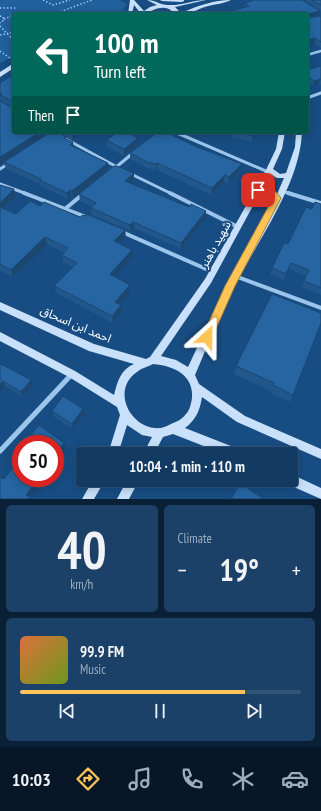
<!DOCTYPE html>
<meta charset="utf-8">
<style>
:root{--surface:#123a62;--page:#1b4168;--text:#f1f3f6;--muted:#9cadbe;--line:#315477;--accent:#ffc457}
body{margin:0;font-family:"PT Sans Narrow","Noto Sans Arabic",sans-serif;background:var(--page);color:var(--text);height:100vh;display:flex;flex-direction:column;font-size:15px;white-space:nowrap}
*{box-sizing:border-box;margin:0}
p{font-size:13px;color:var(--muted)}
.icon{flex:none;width:22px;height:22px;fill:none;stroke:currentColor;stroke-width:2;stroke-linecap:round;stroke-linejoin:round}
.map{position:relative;height:499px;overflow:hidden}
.sheet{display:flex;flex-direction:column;gap:6px;padding:6px;background:#0a2036;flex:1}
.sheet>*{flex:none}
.top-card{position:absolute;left:12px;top:12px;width:297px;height:122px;border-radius:4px;box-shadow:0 2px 10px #0003,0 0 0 1px var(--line);background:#00695c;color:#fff;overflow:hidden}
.speed{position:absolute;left:12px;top:435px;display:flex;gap:8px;font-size:20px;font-weight:700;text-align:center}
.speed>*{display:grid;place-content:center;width:52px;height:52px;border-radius:50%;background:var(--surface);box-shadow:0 2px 10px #0003,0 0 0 1px var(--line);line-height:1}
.speed .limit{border:6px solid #d22;background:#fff;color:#111}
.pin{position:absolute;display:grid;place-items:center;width:34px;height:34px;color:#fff;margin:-17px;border-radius:8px;box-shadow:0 2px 6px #0006}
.me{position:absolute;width:44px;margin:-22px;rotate:24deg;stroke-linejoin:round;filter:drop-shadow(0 0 3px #0008)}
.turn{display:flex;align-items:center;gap:14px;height:84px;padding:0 16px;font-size:18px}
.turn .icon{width:52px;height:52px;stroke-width:2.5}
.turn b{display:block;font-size:28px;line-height:34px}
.then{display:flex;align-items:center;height:38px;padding:0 16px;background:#0003;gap:8px;font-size:15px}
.big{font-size:30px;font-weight:800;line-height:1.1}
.sheet .card{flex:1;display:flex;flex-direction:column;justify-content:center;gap:6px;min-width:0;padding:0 14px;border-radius:6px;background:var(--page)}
.sheet .dial{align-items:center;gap:0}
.dial b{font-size:52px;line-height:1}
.song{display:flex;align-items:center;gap:12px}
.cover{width:48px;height:48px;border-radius:6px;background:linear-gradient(135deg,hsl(20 70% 55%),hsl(80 70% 35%))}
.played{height:4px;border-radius:2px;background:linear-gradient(90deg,var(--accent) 80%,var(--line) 80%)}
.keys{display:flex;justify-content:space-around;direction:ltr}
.heat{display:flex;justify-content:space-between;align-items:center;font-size:22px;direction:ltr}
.sheet .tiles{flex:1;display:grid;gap:6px;grid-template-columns:1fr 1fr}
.card:last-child{grid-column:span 2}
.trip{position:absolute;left:76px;top:447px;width:222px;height:40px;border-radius:4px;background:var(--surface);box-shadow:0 2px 10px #0003,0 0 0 1px var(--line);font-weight:800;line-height:40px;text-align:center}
.menu{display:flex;height:64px;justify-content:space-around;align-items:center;background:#071727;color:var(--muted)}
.menu .icon{width:28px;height:28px}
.menu .active{color:var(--accent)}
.menu b{font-size:18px;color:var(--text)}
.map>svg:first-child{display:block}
.green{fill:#20609d}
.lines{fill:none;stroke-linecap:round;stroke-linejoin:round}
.path{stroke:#9cc5ec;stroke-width:1.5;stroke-dasharray:1.5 2;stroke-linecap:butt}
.street-far3{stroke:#9cc5ec;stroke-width:2.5}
.street-far2{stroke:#9cc5ec;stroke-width:3}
.street-far1{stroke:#9cc5ec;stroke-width:4}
.street{stroke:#9cc5ec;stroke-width:5}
.secondary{fill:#c8e0f9;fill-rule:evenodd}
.wall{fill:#21578b}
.shaded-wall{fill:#1b4771}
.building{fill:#2665a2;stroke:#1b4771}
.route{fill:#ffc457;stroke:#a67f39}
.labels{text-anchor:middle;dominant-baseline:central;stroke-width:4;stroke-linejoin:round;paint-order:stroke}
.street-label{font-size:12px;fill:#fff;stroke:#184d83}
</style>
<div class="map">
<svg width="321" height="499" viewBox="0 0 321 499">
<rect width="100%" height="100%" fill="#184d83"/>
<polygon class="green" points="0,0 120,0 126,4 122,14 14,14 14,56 0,63"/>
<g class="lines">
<g class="path">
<polyline points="43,0 53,5 70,0"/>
<polyline points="0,8 17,8"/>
<polyline points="18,14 20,14"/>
<polyline points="54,14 92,0"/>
<polyline points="0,16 3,17 4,20 0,23"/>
<polyline points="4,19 14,15"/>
<polyline points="0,26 14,41"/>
<polyline points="0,35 14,32"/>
<polyline points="0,51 10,58"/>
</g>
<polyline class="street-far3" points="307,55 321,51"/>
<g class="street-far2">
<polyline points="307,98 321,93"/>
<polyline points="53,132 117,167"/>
<polyline points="175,132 268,172"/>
<polyline points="115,168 133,153"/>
<polyline points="0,169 8,164"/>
<polyline points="131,174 172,194"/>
<polyline points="0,184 27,194"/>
<polyline points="281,191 292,194"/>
</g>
<g class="street-far1">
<polyline points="24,193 86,217"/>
<polyline points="170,193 238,227"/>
<polyline points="288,193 321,203"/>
<polyline points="65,209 83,194"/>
<polyline points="122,232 213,272"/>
<polyline points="235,276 321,308"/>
</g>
<polyline class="street" points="0,451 72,374"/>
<g class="secondary">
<path d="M130 0H134L144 11 150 7 157 5 147 0C155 0 160 5 168 5 181 6 194 0 206 0L175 7 181 13C197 6 214 0 231 0 224 4 213 4 205 7 197 9 186 17 178 14 171 12 170 7 161 8 153 8 149 14 141 14L134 5 132 14H128Z"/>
<polygon points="160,0 184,0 184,1 182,2 162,1"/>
<polygon points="14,63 14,68 0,77 0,72"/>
<path d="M279 132H285L282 149 273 169 280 174 286 173 295 147 296 132H302C300 184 259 239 235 285 220 314 208 345 195 375L199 384 245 416 321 449V459L237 422 202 397C200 410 196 420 185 428L241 450 242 454H224L173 434 163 437 154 454H143L152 437 142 435 127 425 118 454H108L120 415 117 407 69 377 0 341V332L75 371 114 395C117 382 121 369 134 364L89 351 0 310V302L94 344 146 359 150 357 205 279 266 170 276 149ZM270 174 277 178H284L277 194 274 190 263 188ZM260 193 269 194 274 199 226 286 188 367 176 360 161 356 211 283ZM153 364C178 366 199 379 190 407 188 414 180 421 173 423 169 425 165 427 161 428 131 431 110 390 137 372 141 368 148 367 153 364Z"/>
<polygon points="291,474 321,488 321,499 287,484 285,480 291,480"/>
<polygon points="93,480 105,480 94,499 82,499"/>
<polygon points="127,480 139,480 129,499 117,499"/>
</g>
</g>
<g class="wall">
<polygon points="304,0 321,0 321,11"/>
<polygon points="245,3 320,11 319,16 311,18 321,16 321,48 314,43 307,45 307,14 244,7"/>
<polygon points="321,66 321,85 319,84 313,86 307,81 307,70"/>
<polygon points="14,74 14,132 84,132 73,140 58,132 73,146 108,163 108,169 73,198 71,196 68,199 41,186 40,184 6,169 4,163 0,165 0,101 11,107 13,107 2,102 1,99 0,98 0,83"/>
<polygon points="233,132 258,132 252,142 232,137"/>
<polygon points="138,138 138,145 124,156 107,147 106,140"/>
<polygon points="130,153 242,164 241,170 228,183 224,182 211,195 157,170 156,171 147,168 130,159"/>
<polygon points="134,180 130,183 206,218 181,249 134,228 131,231 92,215 91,208 92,207 80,201 79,194"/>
<polygon points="0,185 16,196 4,208 16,214 40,206 126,237 119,244 133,257 115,277 130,292 120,304 122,312 113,323 56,293 54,286 73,267 63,262 62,255 64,253 47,244 13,277 0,270"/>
<polygon points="321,204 321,295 302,287 306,276 289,269 284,280 270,274 272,268 312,209"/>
<polygon points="321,323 290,402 270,393 271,391 234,374 236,366"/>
<polygon points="0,365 33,385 23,397 5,386 0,393"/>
<polygon points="83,409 85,414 73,429 54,417 52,411"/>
</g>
<g class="shaded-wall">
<polygon points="320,11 319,16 307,18 307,14"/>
<polygon points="315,38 314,43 307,45 307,40"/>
<polygon points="321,79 319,84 313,86 314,81"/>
<polygon points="40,132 50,132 0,165 0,157"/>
<polygon points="74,132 84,132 73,140 72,133"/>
<polygon points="255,132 258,132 252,142 253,136"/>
<polygon points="138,138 138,145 124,156 124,149"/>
<polygon points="73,142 74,149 70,145"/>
<polygon points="108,163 108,169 73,198 72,191"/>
<polygon points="157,163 157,170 156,171 156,164"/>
<polygon points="242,164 241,170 228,183 229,177"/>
<polygon points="134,173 134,180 126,187 125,181"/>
<polygon points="225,175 224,182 211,195 212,188"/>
<polygon points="14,189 16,196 0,212 0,203"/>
<polygon points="70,190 71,196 68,199 67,193"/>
<polygon points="206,211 206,218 181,249 181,243"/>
<polygon points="133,222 134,228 131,231 130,225"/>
<polygon points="125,230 126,237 115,248 114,241"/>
<polygon points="45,237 47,244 13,277 11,270"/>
<polygon points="132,250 133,257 111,281 110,274"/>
<polygon points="291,263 289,269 284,280 286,274"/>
<polygon points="130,285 130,292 116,309 115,302"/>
<polygon points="121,305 122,312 113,323 112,316"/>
<polygon points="31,380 33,385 23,397 21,392"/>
<polygon points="3,381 5,386 0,393 0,385"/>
<polygon points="83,409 85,414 73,429 72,424"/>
<polygon points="64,443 66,448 55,463 55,455"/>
<polygon points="39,478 44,478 30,498 31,499 29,499 26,495"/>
</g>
<g class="building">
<polygon points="254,0 302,0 320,11 307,14 220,14 249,6 245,3"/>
<polygon points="312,0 321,0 321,5"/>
<polygon points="321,16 321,42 315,38 307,40 307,18"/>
<polygon points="321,66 321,79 314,81 307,75 307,70"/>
<polygon points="14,74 14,102 0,95 2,94 0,93 0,83"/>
<polygon points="0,101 11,107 14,107 14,132 40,132 0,157"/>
<polygon points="51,132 57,132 66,137 64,138 73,142 70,145 108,163 72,191 70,190 67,193 39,180 41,179 4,162"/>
<polygon points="118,132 126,132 138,138 124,149 106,140"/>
<polygon points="158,132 165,132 197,147 242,164 229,177 225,175 212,188 157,163 156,164 147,162 130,153"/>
<polygon points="239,132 255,132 253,136"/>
<polygon points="114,166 117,166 134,173 125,181 189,207 191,204 206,211 181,243 133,222 130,225 91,208 96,203 79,194"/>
<polygon points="0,185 14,189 0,203"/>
<polygon points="30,201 40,206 44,202 80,217 83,215 86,216 86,214 125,230 114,241 132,250 110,274 130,285 115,302 121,305 112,316 54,286 77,263 62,255 68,248 45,237 11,270 0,264 0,207 16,214"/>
<polygon points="315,202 321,204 321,288 304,281 309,270 291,263 286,274 272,268 284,243 288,244 306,207 312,209"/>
<polygon points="272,294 321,313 321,323 293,395 273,385 274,383 236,366"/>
<polygon points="1,364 31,380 21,392 3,381 0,385 0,365"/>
<polygon points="63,396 83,409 72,424 52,411"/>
<polygon points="39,425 64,443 55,455 55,444 23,444"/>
<polygon points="21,457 21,478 39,478 26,495 30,497 29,499 0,499 0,477 4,479"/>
<polygon points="240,483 264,499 231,499"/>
</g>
<polygon class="route" points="258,187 274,190 281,198 235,286 211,340 207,341 204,340 202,337 225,286 273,198 269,194 256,192 254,190"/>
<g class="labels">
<g class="street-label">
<text transform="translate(215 244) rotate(-61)">شهید باهنر</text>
<text transform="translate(76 324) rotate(23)">احمد ابن اسحاق</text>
</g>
</g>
</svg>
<div class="speed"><div class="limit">50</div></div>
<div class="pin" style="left:258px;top:190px;background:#d93025"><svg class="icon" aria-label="arrive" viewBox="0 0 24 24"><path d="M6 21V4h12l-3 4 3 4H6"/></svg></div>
<svg class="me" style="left:207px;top:337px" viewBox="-20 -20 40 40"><path d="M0-17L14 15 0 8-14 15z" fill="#ffc457" stroke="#fff" stroke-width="4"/></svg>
<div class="trip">10:04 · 1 min · 110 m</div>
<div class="top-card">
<div class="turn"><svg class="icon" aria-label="left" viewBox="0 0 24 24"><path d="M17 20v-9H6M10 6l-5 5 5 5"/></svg><div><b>100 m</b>Turn left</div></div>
<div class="then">Then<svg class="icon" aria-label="arrive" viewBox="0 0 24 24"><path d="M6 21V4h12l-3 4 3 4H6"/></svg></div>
</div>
</div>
<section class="sheet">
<div class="tiles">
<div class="card dial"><b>40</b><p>km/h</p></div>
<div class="card"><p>Climate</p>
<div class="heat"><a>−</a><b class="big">19°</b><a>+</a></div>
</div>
<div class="card">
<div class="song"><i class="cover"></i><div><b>99.9 FM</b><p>Music</p></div></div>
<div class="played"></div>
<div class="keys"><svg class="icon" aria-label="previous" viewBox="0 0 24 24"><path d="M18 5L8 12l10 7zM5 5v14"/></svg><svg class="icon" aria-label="pause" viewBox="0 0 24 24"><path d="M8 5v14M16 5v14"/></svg><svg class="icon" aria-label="next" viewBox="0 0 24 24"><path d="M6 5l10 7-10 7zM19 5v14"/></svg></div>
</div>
</div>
</section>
<nav class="menu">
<b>10:03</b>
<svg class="icon active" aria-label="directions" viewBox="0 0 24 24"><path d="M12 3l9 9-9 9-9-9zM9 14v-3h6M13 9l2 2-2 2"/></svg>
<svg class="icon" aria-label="music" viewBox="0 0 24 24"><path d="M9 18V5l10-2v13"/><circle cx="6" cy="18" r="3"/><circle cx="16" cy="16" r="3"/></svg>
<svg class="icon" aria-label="phone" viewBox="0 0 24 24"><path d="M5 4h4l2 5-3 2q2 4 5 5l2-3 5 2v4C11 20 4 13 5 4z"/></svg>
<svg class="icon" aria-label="climate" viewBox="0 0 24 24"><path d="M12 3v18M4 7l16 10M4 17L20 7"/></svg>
<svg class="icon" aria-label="car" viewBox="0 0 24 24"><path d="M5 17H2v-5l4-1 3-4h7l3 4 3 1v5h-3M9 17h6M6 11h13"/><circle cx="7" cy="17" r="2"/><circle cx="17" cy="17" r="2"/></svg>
</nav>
